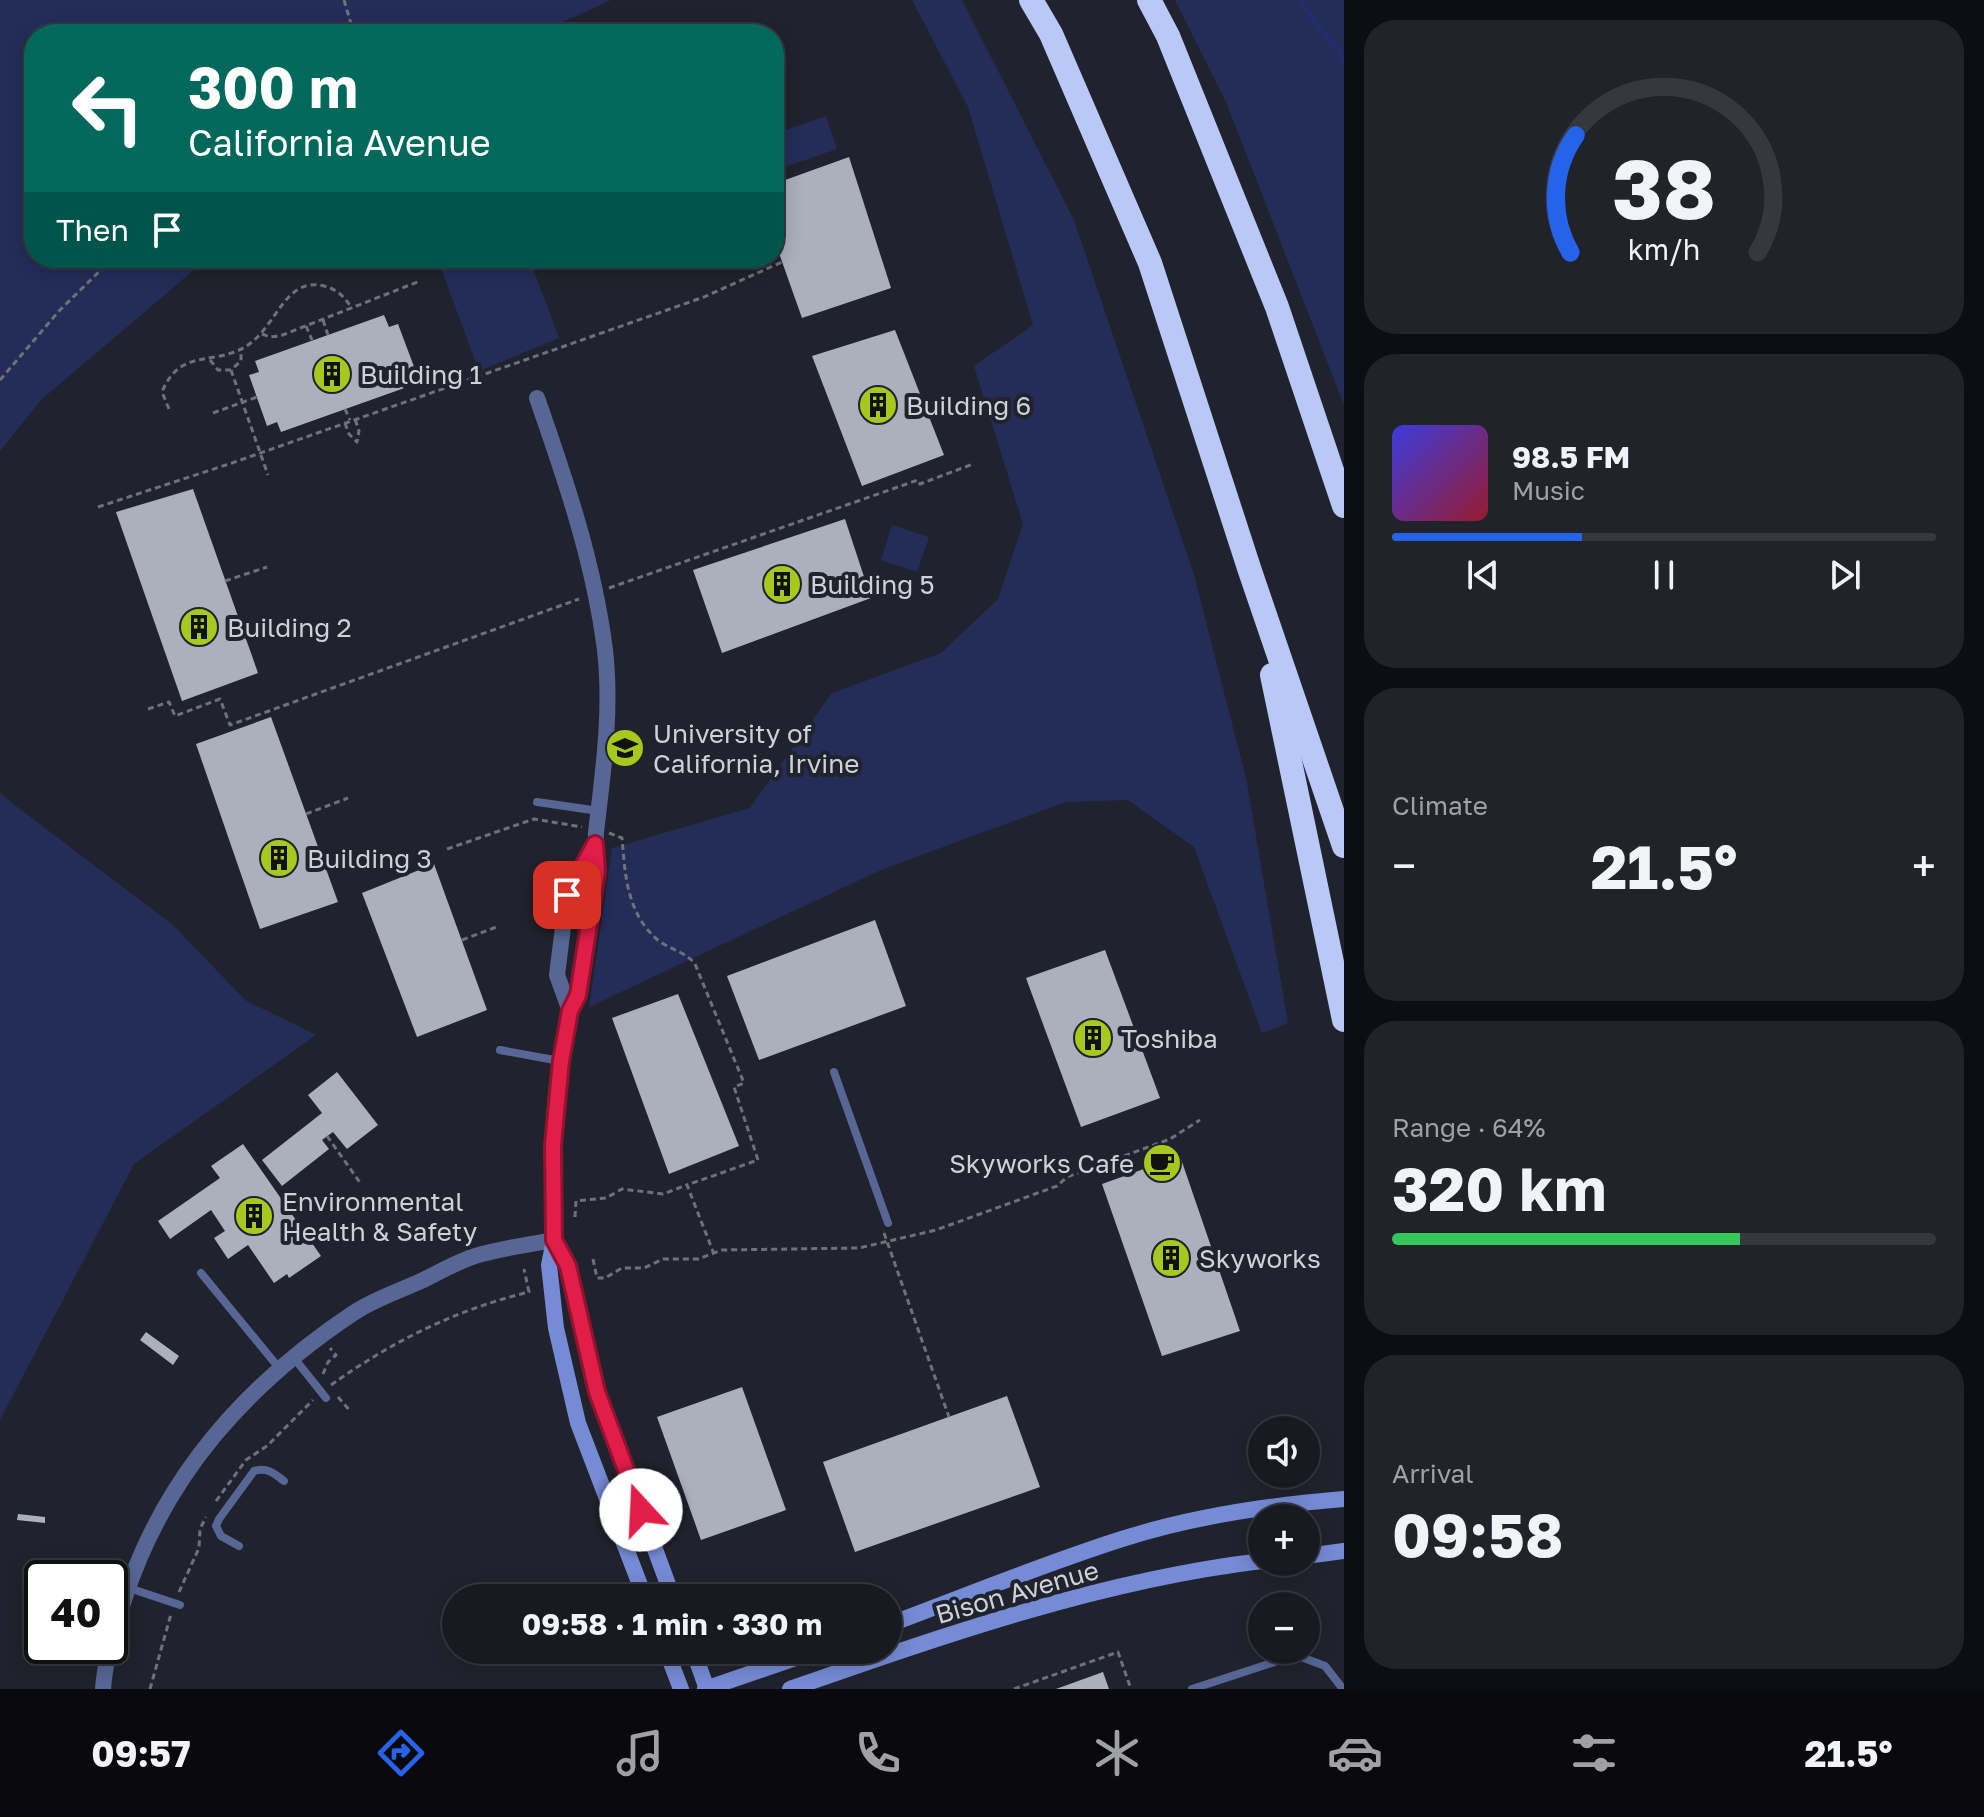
<!DOCTYPE html>
<meta charset="utf-8">
<style>
:root{--surface:#181a22;--page:#21232a;--text:#f1f3f6;--muted:#9fa1a5;--line:#363840;--accent:#2563eb}
body{margin:0;font-family:"Golos Text",sans-serif;background:var(--page);color:var(--text);height:100vh;display:flex;flex-direction:column;font-size:30px;white-space:nowrap}
*{box-sizing:border-box;margin:0}
p{font-size:26px;color:var(--muted)}
.icon{flex:none;width:44px;height:44px;fill:none;stroke:currentColor;stroke-width:2;stroke-linecap:round;stroke-linejoin:round}
.map{position:relative;flex:1;overflow:hidden}
.panel{display:flex;flex-direction:column;gap:20px;padding:20px;background:#0d0e13;width:640px}
.panel>*{flex:none}
.hud{position:absolute;left:24px;top:24px;width:760px;height:244px;border-radius:32px;box-shadow:0 4px 20px #0003,0 0 0 2px var(--line);background:#00695c;color:#fff;overflow:hidden}
.fabs{position:absolute;left:1248px;top:1416px;display:grid;gap:16px}
.fabs a{display:grid;place-items:center;width:72px;height:72px;border-radius:50%;background:var(--surface);box-shadow:0 4px 20px #0003,0 0 0 2px var(--line);font-size:40px}
.speed{position:absolute;left:24px;top:1560px;display:flex;gap:16px;font-size:40px;font-weight:700;text-align:center}
.speed>*{display:grid;place-content:center;width:104px;height:104px;border-radius:50%;background:var(--surface);box-shadow:0 4px 20px #0003,0 0 0 2px var(--line);line-height:1}
.speed .limit{border:4px solid #111;border-radius:12px;background:#fff;color:#111}
.pin{position:absolute;display:grid;place-items:center;width:68px;height:68px;color:#fff;margin:-34px;border-radius:16px;box-shadow:0 4px 12px #0006}
.me{position:absolute;width:88px;margin:-44px;rotate:340deg;stroke-linejoin:round;filter:drop-shadow(0 0 6px #0008)}
.turn{display:flex;align-items:center;gap:28px;height:168px;padding:0 32px;font-size:36px}
.turn .icon{width:104px;height:104px;stroke-width:2.5}
.turn b{display:block;font-size:56px;line-height:68px}
.then{display:flex;align-items:center;height:76px;padding:0 32px;background:#0003;gap:16px;font-size:30px}
.big{font-size:60px;font-weight:700;line-height:1.1}
.panel .widget{flex:1;display:flex;flex-direction:column;justify-content:center;gap:12px;min-width:0;padding:0 28px;border-radius:32px;background:var(--page)}
.panel .dial{align-items:center;gap:0}
.dial svg{height:208px;overflow:visible;fill:none;stroke:var(--line);stroke-width:7;stroke-linecap:round;text-anchor:middle}
.dial text{fill:var(--text);stroke:none}
.song{display:flex;align-items:center;gap:24px}
.cover{width:96px;height:96px;border-radius:12px;background:linear-gradient(135deg,hsl(240 70% 55%),hsl(350 70% 35%))}
.played{height:8px;border-radius:4px;background:linear-gradient(90deg,var(--accent) 35%,var(--line) 35%)}
.keys{display:flex;justify-content:space-around;direction:ltr}
.heat{display:flex;justify-content:space-between;align-items:center;font-size:44px;direction:ltr}
.charge{height:12px;border-radius:6px;background:linear-gradient(90deg,#34c759 64%,var(--line) 0)}
.trip{position:absolute;left:442px;top:1584px;width:460px;height:80px;border-radius:40px;background:var(--surface);box-shadow:0 4px 20px #0003,0 0 0 2px var(--line);font-weight:700;line-height:80px;text-align:center}
.dock{display:flex;height:128px;justify-content:space-around;align-items:center;background:#0a0a0e;color:var(--muted)}
.dock .icon{width:56px;height:56px}
.dock .on{color:var(--accent)}
.dock b{font-size:36px;color:var(--text)}
main{display:flex;flex:1;min-height:0}
.map>svg:first-child{display:block}
.green{fill:#232d58}
.lines{fill:none;stroke-linecap:round;stroke-linejoin:round}
.stream{stroke:#222e6c;stroke-width:5}
.building{fill:#acb0bd}
.path{stroke:#6f717a;stroke-width:3;stroke-dasharray:6 4;stroke-linecap:butt}
.lane{stroke:#586695;stroke-width:8}
.street{stroke:#586695;stroke-width:16}
.secondary{stroke:#768bd6;stroke-width:16}
.highway{stroke:#b9c8f7;stroke-width:24}
.route-casing{stroke:#92132f;stroke-width:20}
.route{stroke:#e11d48;stroke-width:14}
.labels{text-anchor:middle;dominant-baseline:central;stroke-width:8;stroke-linejoin:round;paint-order:stroke}
.poi-label{font-size:26px;fill:#cfd1d8;stroke:#20232d;text-anchor:start}
.street-label{font-size:26px;fill:#cfd1d8;stroke:#20232d}
</style>
<main>
<div class="map">
<svg width="1344" height="1689" viewBox="0 0 1344 1689">
<rect width="100%" height="100%" fill="#20232d"/>
<g class="green">
<polygon points="0,0 611,0 537,34 34,34 34,258 208,258 41,400 0,451"/>
<polygon points="912,0 962,0 1074,220 1194,575 1246,778 1288,1023 1262,1033 1194,847 1128,800 1066,802 883,869 589,1007 612,848 750,808 832,693 941,653 998,599 1023,524 974,366 1033,325 968,107"/>
<polygon points="1175,0 1344,0 1344,405 1226,102"/>
<polygon points="826,116 837,149 782,168 774,147 774,134"/>
<polygon points="437,258 529,258 559,338 479,371"/>
<polygon points="892,525 929,537 917,572 881,560"/>
<polygon points="0,792 12,803 173,925 245,1000 316,1035 134,1164 0,1420"/>
</g>
<g class="lines">
<polyline class="stream" points="1300,0 1315,23 1338,49 1344,62"/>
</g>
<g class="building">
<polygon points="849,157 891,288 802,318 774,239 774,184"/>
<polygon points="384,315 389,327 398,324 416,372 406,375 410,386 281,432 277,422 267,426 249,375 259,372 255,361"/>
<polygon points="895,330 944,455 862,486 812,356"/>
<polygon points="193,489 258,673 182,701 116,512"/>
<polygon points="845,519 871,598 722,653 693,570"/>
<polygon points="271,717 338,902 260,929 196,744"/>
<polygon points="434,864 487,1010 417,1037 362,893"/>
<polygon points="875,920 906,1006 759,1060 727,976"/>
<polygon points="1105,950 1160,1098 1081,1127 1026,978"/>
<polygon points="678,994 739,1146 669,1174 612,1018"/>
<polygon points="337,1072 378,1125 347,1149 333,1132 322,1140 329,1149 282,1186 262,1160 322,1113 308,1095"/>
<polygon points="243,1144 321,1256 289,1278 287,1274 274,1283 248,1245 228,1259 214,1238 225,1231 211,1210 170,1239 158,1221 220,1178 211,1166"/>
<polygon points="1180,1156 1240,1331 1162,1356 1102,1184"/>
<polygon points="146,1332 179,1356 173,1365 140,1340"/>
<polygon points="742,1387 786,1510 701,1540 657,1417"/>
<polygon points="1007,1396 1040,1487 855,1552 823,1462"/>
<polygon points="18,1514 45,1517 45,1523 17,1520"/>
<polygon points="1103,1672 1109,1689 1056,1689"/>
</g>
<g class="lines">
<g class="path">
<polyline points="344,0 354,34"/>
<polyline points="323,320 328,335"/>
<polyline points="306,326 312,340"/>
<polyline points="262,334 270,337 280,336 420,281"/>
<polyline points="210,360 218,370 231,370 241,361 241,349"/>
<polyline points="231,370 268,475"/>
<polyline points="0,380 59,311 113,258"/>
<path d="M169 409 162 392C180 348 212 366 245 347 277 328 284 276 324 286 337 289 346 298 352 309"/>
<polyline points="345,409 350,420"/>
<polyline points="213,413 257,397"/>
<polyline points="345,423 349,434 357,442 359,431 355,419"/>
<polyline points="98,507 232,463 704,297 782,262"/>
<polyline points="225,581 267,567"/>
<polyline points="609,588 918,480 920,484 973,464"/>
<polyline points="148,709 169,702 175,716 220,699 230,725 579,599"/>
<polyline points="306,814 348,798"/>
<path d="M609 833 622 838C625 875 627 915 659 941 671 950 686 952 695 964L744 1083 734 1087 758 1160 687 1185 714 1254"/>
<polyline points="447,849 534,819 582,827"/>
<polyline points="462,940 499,926"/>
<polyline points="327,1136 361,1184"/>
<polyline points="1155,1145 1162,1163"/>
<polyline points="575,1217 576,1201 606,1198 622,1189 663,1194 687,1185"/>
<polyline points="884,1233 949,1417"/>
<polyline points="593,1259 597,1278 605,1278 622,1268 644,1268 663,1259 698,1259 722,1250 859,1248 936,1230 1057,1186 1067,1177 1170,1139 1200,1120"/>
<polyline points="323,1374 328,1362 336,1355 330,1348"/>
<path d="M331 1385C393 1341 455 1310 529 1292L524 1269"/>
<polyline points="338,1397 351,1412"/>
<polyline points="216,1501 246,1460 267,1446 313,1400"/>
<polyline points="179,1592 199,1548 200,1529 206,1517"/>
<polyline points="150,1689 171,1614"/>
<polyline points="1014,1689 1118,1652 1131,1689"/>
</g>
<g class="lane">
<polyline points="537,802 599,811"/>
<polyline points="500,1050 560,1061"/>
<polyline points="834,1072 888,1223"/>
<polyline points="201,1273 279,1368"/>
<polyline points="294,1358 326,1398"/>
<path d="M239 1546 221 1536 216 1526 219 1519 254 1471C267 1467 274 1473 284 1481"/>
<polyline points="129,1588 180,1605"/>
<polyline points="1192,1689 1296,1655 1325,1666 1343,1689"/>
</g>
<g class="street">
<polyline points="570,1011 557,975 567,895 595,844"/>
<path d="M103 1689C105 1659 114 1629 124 1600 164 1476 246 1384 355 1312 375 1299 399 1291 421 1281 440 1272 461 1259 482 1254 505 1248 530 1244 554 1240 550 1178 551 1050 578 995 584 955 592 915 596 875 598 861 595 847 596 832 603 772 612 711 605 650 594 563 566 481 537 398"/>
</g>
<g class="secondary">
<polyline points="554,1240 568,1266 597,1392 673,1598"/>
<polyline points="554,1240 549,1265 556,1328 578,1423 645,1598"/>
<polyline points="1306,1556 1344,1551"/>
<path d="M888 1625C966 1596 1043 1564 1122 1539 1194 1516 1270 1505 1344 1499"/>
<polyline points="666,1650 681,1689"/>
<polyline points="693,1650 707,1689"/>
<polyline points="705,1689 819,1650"/>
<path d="M790 1689C942 1636 1101 1580 1262 1561"/>
</g>
<g class="highway">
<polyline points="1031,0 1051,34 1150,263 1250,571 1344,846"/>
<polyline points="1149,0 1168,36 1277,307 1344,506"/>
<polyline points="1272,675 1344,1020"/>
</g>
</g>
<g class="lines">
<g class="route-casing">
<polyline id="route" points="567,895 595,844 597,872 578,995 570,1011 561,1061 553,1145 554,1240 568,1266 597,1392 641,1510"/>
</g>
<use href="#route" class="route"/>
</g>
<defs>
<g id="building-disc" transform="scale(2)"><circle r="9.5" fill="#a7c81f" stroke="#20232d"/><path d="M-4-6H4V6H1V3H-1V6H-4ZM-2.5-4.3h1.7v1.8h-1.7ZM.8-4.3h1.7v1.8H.8ZM-2.5-1h1.7V.8h-1.7ZM.8-1h1.7V.8H.8Z" fill="#111"/></g>
<g id="university-disc" transform="scale(2)"><circle r="9.5" fill="#a7c81f" stroke="#20232d"/><path d="M0-5L7-2L0 1L-7-2ZM-4 1L0 2.5L4 1V4Q0 6-4 4Z" fill="#111"/></g>
<g id="cafe-disc" transform="scale(2)"><circle r="9.5" fill="#a7c81f" stroke="#20232d"/><path d="M-5.5-4.5H6V0H3Q3 3.5 0 3.5H-2.5Q-5.5 3.5-5.5 0ZM3-3.2v2h1.7v-2ZM-6 4.5H4V6H-6Z" fill="#111"/></g>
</defs>
<g fill-rule="evenodd">
<use href="#building-disc" x="332" y="374"/>
<use href="#building-disc" x="878" y="405"/>
<use href="#building-disc" x="782" y="584"/>
<use href="#building-disc" x="199" y="627"/>
<use href="#university-disc" x="625" y="748"/>
<use href="#building-disc" x="279" y="858"/>
<use href="#building-disc" x="1093" y="1038"/>
<use href="#cafe-disc" x="1162" y="1163"/>
<use href="#building-disc" x="254" y="1216"/>
<use href="#building-disc" x="1171" y="1258"/>
</g>
<g class="labels">
<g class="poi-label">
<text x="360" y="374">Building 1</text>
<text x="906" y="405">Building 6</text>
<text x="810" y="584">Building 5</text>
<text x="227" y="627">Building 2</text>
<text x="653" y="733">University of<tspan x="653" dy="30">California, Irvine</tspan></text>
<text x="307" y="858">Building 3</text>
<text x="1121" y="1038">Toshiba</text>
<text x="1134" y="1163" text-anchor="end">Skyworks Cafe</text>
<text x="282" y="1201">Environmental<tspan x="282" dy="30">Health &amp; Safety</tspan></text>
<text x="1199" y="1258">Skyworks</text>
</g>
<g class="street-label">
<text transform="translate(1017 1592) rotate(-16)">Bison Avenue</text>
</g>
</g>
</svg>
<div class="fabs">
<a><svg class="icon" aria-label="sound" viewBox="0 0 24 24"><path d="M4 9h4l5-4v14l-5-4H4zM17 9q2 3 0 6"/></svg></a>
<a>+</a>
<a>−</a>
</div>
<div class="speed"><div class="limit">40</div></div>
<div class="pin" style="left:567px;top:895px;background:#d93025"><svg class="icon" aria-label="arrive" viewBox="0 0 24 24"><path d="M6 21V4h12l-3 4 3 4H6"/></svg></div>
<svg class="me" style="left:641px;top:1510px" viewBox="-20 -20 40 40"><circle r="19" fill="#fff"/><path d="M0-13L10 11 0 6-10 11z" fill="#e11d48"/></svg>
<div class="trip">09:58 · 1 min · 330 m</div>
<div class="hud">
<div class="turn"><svg class="icon" aria-label="left" viewBox="0 0 24 24"><path d="M17 20v-9H6M10 6l-5 5 5 5"/></svg><div><b>300 m</b>California Avenue</div></div>
<div class="then">Then<svg class="icon" aria-label="arrive" viewBox="0 0 24 24"><path d="M6 21V4h12l-3 4 3 4H6"/></svg></div>
</div>
</div>
<section class="panel">
<div class="widget dial"><svg viewBox="0 0 100 80">
<path d="M14 69A42 42 0 1 1 86 69"/>
<path d="M14 69A42 42 0 0 1 16 24" stroke="#2563eb"/>
<text x="50" y="56" font-size="32" font-weight="700">38</text>
<text x="50" y="72" font-size="11">km/h</text>
</svg></div>
<div class="widget">
<div class="song"><i class="cover"></i><div><b>98.5 FM</b><p>Music</p></div></div>
<div class="played"></div>
<div class="keys"><svg class="icon" aria-label="previous" viewBox="0 0 24 24"><path d="M18 5L8 12l10 7zM5 5v14"/></svg><svg class="icon" aria-label="pause" viewBox="0 0 24 24"><path d="M8 5v14M16 5v14"/></svg><svg class="icon" aria-label="next" viewBox="0 0 24 24"><path d="M6 5l10 7-10 7zM19 5v14"/></svg></div>
</div>
<div class="widget"><p>Climate</p>
<div class="heat"><a>−</a><b class="big">21.5°</b><a>+</a></div>
</div>
<div class="widget"><p>Range · 64%</p><b class="big">320 km</b><div class="charge"></div></div>
<div class="widget"><p>Arrival</p><b class="big">09:58</b></div>
</section>
</main>
<nav class="dock">
<b>09:57</b>
<svg class="icon on" aria-label="directions" viewBox="0 0 24 24"><path d="M12 3l9 9-9 9-9-9zM9 14v-3h6M13 9l2 2-2 2"/></svg>
<svg class="icon" aria-label="music" viewBox="0 0 24 24"><path d="M9 18V5l10-2v13"/><circle cx="6" cy="18" r="3"/><circle cx="16" cy="16" r="3"/></svg>
<svg class="icon" aria-label="phone" viewBox="0 0 24 24"><path d="M5 4h4l2 5-3 2q2 4 5 5l2-3 5 2v4C11 20 4 13 5 4z"/></svg>
<svg class="icon" aria-label="climate" viewBox="0 0 24 24"><path d="M12 3v18M4 7l16 10M4 17L20 7"/></svg>
<svg class="icon" aria-label="car" viewBox="0 0 24 24"><path d="M5 17H2v-5l4-1 3-4h7l3 4 3 1v5h-3M9 17h6M6 11h13"/><circle cx="7" cy="17" r="2"/><circle cx="17" cy="17" r="2"/></svg>
<svg class="icon" aria-label="filters" viewBox="0 0 24 24"><path d="M4 7h16M4 17h16"/><circle cx="9" cy="7" r="2"/><circle cx="15" cy="17" r="2"/></svg>
<b>21.5°</b>
</nav>
